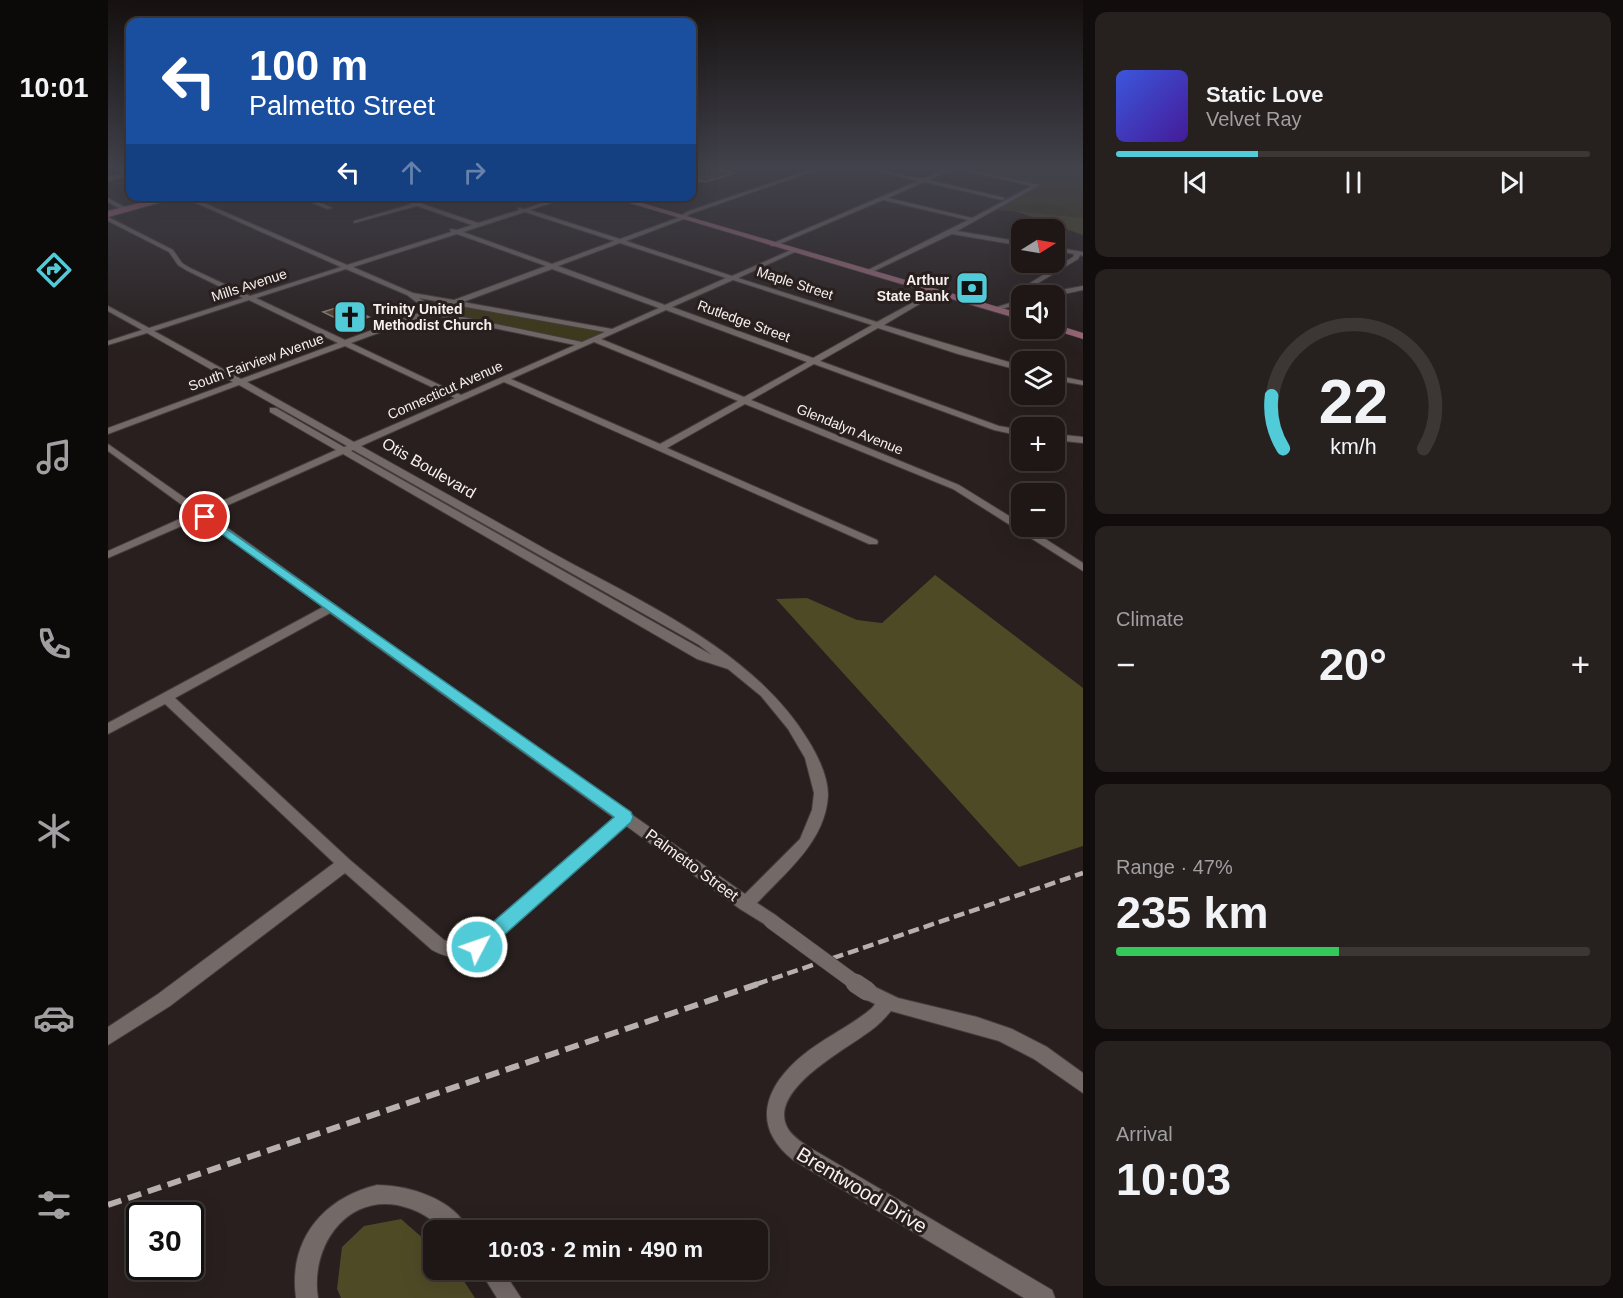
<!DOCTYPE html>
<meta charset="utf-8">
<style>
:root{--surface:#1e1716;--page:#26201f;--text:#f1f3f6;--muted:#a19fa1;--line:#3c3635;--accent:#52cbd9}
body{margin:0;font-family:Helvetica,sans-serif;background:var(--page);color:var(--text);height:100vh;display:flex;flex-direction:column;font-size:22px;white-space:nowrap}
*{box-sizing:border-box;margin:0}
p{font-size:20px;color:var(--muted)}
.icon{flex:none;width:33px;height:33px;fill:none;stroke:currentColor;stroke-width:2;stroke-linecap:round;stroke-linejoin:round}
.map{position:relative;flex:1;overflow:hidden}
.drawer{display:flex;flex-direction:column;gap:12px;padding:12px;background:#100d0c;width:540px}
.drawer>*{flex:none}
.guide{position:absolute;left:18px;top:18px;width:570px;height:183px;border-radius:12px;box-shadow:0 6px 24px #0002,0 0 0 2px var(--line);background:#1a4fa0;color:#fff;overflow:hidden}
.needle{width:39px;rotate:79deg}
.fabs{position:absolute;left:903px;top:219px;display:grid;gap:12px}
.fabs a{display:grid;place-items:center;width:54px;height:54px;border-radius:12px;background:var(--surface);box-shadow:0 6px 24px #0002,0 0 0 2px var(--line);font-size:30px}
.speed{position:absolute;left:18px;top:1202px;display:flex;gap:12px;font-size:30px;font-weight:700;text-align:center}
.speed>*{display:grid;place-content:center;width:78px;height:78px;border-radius:50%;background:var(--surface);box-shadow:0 6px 24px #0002,0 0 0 2px var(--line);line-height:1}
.speed .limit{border:3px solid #111;border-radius:9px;background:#fff;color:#111}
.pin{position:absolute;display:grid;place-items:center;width:51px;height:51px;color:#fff;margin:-26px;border:3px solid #fff;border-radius:50%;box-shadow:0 2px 6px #0007}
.me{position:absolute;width:66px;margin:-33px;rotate:49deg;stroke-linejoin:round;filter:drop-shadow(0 0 4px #0008)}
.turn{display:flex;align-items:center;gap:21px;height:126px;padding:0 24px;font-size:27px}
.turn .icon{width:78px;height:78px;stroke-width:2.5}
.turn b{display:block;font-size:42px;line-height:51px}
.lanes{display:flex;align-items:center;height:57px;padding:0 24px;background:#0003;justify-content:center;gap:30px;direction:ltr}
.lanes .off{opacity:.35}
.big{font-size:45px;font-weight:700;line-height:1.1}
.drawer .card{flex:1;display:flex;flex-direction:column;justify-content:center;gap:9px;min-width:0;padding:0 21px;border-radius:12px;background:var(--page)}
.drawer .dial{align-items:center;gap:0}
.dial svg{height:156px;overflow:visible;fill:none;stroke:var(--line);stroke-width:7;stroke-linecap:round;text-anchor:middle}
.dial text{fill:var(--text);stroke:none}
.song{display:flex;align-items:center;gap:18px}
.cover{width:72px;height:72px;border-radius:9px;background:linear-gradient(135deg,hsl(230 70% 55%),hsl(260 70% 35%))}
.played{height:6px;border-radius:3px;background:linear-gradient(90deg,var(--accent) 30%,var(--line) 30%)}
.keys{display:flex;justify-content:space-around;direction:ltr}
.heat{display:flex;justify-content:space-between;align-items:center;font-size:33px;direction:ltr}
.charge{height:9px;border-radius:4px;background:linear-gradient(90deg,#34c759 47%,var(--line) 0)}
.trip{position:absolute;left:315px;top:1220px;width:345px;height:60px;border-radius:12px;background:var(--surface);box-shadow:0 6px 24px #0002,0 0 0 2px var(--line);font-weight:700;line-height:60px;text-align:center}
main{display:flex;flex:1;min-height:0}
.tabs{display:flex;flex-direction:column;width:108px;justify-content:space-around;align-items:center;background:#0c0909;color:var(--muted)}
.tabs .icon{width:42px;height:42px}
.tabs .active{color:var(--accent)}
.tabs b{font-size:27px;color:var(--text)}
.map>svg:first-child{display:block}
.green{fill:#3c3818}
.forest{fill:#4f4a26}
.building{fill:#583f24;stroke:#8c857e;stroke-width:1.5}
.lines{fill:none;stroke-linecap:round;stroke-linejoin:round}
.minor-casing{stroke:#433c3b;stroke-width:2}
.major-casing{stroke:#433c3b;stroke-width:1}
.highway-casing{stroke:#433c3b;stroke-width:2}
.minor{fill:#736967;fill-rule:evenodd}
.major{fill:#9c6979;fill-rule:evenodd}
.highway{fill:#b76985;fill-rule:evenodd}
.rail-far1{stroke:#b7b0af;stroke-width:4.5;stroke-dasharray:11 5;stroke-linecap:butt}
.rail{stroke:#b7b0af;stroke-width:6;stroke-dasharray:14 7;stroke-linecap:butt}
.minor-bridge-far1-casing{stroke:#433c3b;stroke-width:16;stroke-linecap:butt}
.minor-bridge-casing{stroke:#433c3b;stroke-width:20;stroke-linecap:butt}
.minor-bridge-far1{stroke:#736967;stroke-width:15}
.minor-bridge{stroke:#736967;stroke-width:19}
.route{fill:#52cbd9;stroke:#35848d;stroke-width:1.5}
.labels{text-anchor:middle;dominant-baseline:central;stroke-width:6;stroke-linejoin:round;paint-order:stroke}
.far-poi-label{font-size:14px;font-weight:bold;fill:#f6f0ef;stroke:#281f1e;text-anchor:end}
.far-street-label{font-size:14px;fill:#f6f0ef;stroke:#281f1e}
.street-label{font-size:16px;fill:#f6f0ef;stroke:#281f1e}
.near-street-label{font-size:20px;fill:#f6f0ef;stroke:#281f1e}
</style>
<main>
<nav class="tabs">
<b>10:01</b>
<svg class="icon active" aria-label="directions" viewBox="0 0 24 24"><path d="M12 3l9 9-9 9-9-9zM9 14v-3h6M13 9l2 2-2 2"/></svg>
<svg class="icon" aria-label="music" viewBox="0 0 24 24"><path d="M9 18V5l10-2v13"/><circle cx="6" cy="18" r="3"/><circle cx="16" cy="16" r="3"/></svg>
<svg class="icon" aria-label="phone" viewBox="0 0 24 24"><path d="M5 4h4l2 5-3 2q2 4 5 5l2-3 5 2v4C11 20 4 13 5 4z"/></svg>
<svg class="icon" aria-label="climate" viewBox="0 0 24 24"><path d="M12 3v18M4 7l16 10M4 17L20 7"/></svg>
<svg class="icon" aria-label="car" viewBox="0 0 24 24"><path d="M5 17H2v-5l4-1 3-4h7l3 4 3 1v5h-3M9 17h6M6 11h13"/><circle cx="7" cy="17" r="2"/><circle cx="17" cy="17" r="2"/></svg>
<svg class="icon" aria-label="filters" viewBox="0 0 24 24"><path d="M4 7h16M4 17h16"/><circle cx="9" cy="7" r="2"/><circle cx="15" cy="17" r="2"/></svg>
</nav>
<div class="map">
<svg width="975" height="1298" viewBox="0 0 975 1298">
<rect width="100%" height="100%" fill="#281f1e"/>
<g class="green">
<polygon points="852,169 975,169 975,218 889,210 931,185"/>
<polygon points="348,302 505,331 474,344 395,329 324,310"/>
</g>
<g class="forest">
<polygon points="907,211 975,218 975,235"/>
<polygon points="827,575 975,688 975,846 911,867 668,599 699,598 749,620 774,623"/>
<polygon points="293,1219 325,1247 326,1269 348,1269 367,1298 233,1298 229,1289 234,1247 256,1226"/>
</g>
<g class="building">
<polygon points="584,169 610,169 627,173 597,182 584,179"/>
<polygon points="231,307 241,312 246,310 261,317 240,324 215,312"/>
</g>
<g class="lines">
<g class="minor-casing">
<g id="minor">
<path d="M704 169H711L582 214 576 219 518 241 624 276 683 250H687V252L630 278 769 322 826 291H830V293L776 325 914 366V371L850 354 770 328 712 361 891 426 914 430V436L886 430 706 364 643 400 851 485 914 524V526H917L975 563V571L845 489 637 404 559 448 769 540 770 542 769 544H761L396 382 253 446C315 481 377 515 439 550 529 600 646 650 700 740 710 756 720 777 720 795 718 841 678 872 649 903L669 916 671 921 669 926 663 928 632 909 517 825 375 952C356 959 342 960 324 950L237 873 62 1006 0 1045V1027L50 994 226 863 57 704 0 734V723L215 607 92 518 0 558V551L85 513 0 451V444L94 510 228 450 162 412V408H168L236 447 239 446 131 385 0 434V428L125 382 39 333 0 345V341L34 330 0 311V306L41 328 135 298 78 270 70 265 61 252 0 221V217L65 250 74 263 82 268 142 296 233 267 72 196H80L239 265 343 232 342 229 349 230 364 225 309 206 246 223V221L304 204 282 196H291L370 223 411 210 410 208 417 209 455 196H464L422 210 512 239 572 217 578 212ZM417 212 506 241 444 264 355 232ZM349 234 438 266 346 300 305 293 245 267ZM512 243 618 278 557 305 450 266ZM238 269 299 295 319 310 237 340 148 298ZM444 269 551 308 504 329 355 302ZM625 280 764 325 705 358 564 307ZM311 298 339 303 326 308ZM141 300 230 343 133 379 46 331ZM347 305 497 332 474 342 340 314 331 311ZM558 310 699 362 636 397 493 339ZM325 313 338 318 467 345 353 395 243 343ZM486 342 630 401 552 444 403 379ZM237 346 347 398 246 442 139 382ZM245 450 591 645 604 655 243 451ZM235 454 589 659 620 669 653 696 680 729 697 758 706 793 704 810 692 839 637 894 359 699 100 514ZM222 613 506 818 363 942 349 944 336 940 242 860 67 698Z"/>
<path d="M763 169C778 169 804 180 816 178 826 176 834 169 844 169L821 180 897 198 894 200 816 182 780 198 864 218 924 186 849 169H857L932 185 849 231 914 242V246L844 234 762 273H758V271L860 220 775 200 667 246H663V244L810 181Z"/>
<polygon points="22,172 22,175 0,181 0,177"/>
<polygon points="189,196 197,196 224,208 219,209"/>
<polygon points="0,198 20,209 21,210 16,211 0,202"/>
<path d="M946 247 975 252V256L972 255 970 259 927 285 928 290 936 293 975 286V290C958 293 936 301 922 291V283L965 257 966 254 946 251Z"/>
<polygon points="914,299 914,303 887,311 883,309"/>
<polygon points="946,375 975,381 975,385 946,380"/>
<polygon points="946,434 975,437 975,443 946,440"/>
<path d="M759 983 790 998 869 1017 904 1029 939 1047 975 1073V1093L926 1059 891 1041 783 1011C775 1021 766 1029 755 1036 733 1052 661 1091 679 1127 683 1135 692 1141 699 1146L944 1290 947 1298H916L685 1160C642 1126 657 1086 695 1055 717 1037 743 1026 764 1008L767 1004 753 997 751 991 753 985Z"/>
<path d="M269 1185C300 1185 347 1199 360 1230 353 1230 344 1232 337 1230 333 1229 330 1224 326 1222 315 1213 303 1208 289 1205 235 1196 202 1250 210 1298H188C180 1240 215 1198 269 1185Z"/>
<polygon points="371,1269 394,1269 413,1298 389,1298"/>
</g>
</g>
<g class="major-casing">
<g id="major">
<polygon points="10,169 22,171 22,175 11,170"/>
<polygon points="498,196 510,196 914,314 914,320"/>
<polygon points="946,324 975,333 975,339 943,329 946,328"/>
</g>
</g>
<g class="highway-casing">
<polygon id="highway" points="60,196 76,196 0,217 0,211"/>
</g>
<use href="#minor" class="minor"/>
<use href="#major" class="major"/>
<use href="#highway" class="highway"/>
<polyline class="rail-far1" points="649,984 975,873"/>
<polyline class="rail" points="0,1205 653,983"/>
<g class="minor-bridge-far1-casing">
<polyline id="minor-bridge-far1" points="663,921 749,984"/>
</g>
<g class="minor-bridge-casing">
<polyline id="minor-bridge" points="747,983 759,991"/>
</g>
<use href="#minor-bridge-far1" class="minor-bridge-far1"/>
<use href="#minor-bridge" class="minor-bridge"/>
</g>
<linearGradient id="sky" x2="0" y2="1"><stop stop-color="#161110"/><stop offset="0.48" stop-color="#42424c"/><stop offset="1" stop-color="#42424c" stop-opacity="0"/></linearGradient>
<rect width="975" height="350" fill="url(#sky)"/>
<polygon class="route" points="97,514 523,812 525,817 523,822 376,953 369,956 362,953 360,947 362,942 506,817 93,519 91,517"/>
<defs>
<g id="bank-square" transform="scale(1.725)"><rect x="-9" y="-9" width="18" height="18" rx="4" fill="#52cbd9" stroke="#281f1e"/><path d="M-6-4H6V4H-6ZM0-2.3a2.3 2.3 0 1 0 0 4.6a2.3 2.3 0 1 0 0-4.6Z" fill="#111"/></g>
<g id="church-square" transform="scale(1.725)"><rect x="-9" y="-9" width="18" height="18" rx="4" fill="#52cbd9" stroke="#281f1e"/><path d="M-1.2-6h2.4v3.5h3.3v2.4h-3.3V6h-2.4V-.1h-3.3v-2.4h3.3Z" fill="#111"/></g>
</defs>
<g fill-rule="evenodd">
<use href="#bank-square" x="864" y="288"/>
<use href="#church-square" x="242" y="317"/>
</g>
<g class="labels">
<g class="far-poi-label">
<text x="841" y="280">Arthur<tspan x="841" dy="16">State Bank</tspan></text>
<text x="265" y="309" text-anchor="start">Trinity United<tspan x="265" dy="16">Methodist Church</tspan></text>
</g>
<g class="far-street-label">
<text transform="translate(687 283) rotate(18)">Maple Street</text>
<text transform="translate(141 285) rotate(-18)">Mills Avenue</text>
<text transform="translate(636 321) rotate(20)">Rutledge Street</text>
<text transform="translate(148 362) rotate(-20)">South Fairview Avenue</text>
<text transform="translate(337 390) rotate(-24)">Connecticut Avenue</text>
<text transform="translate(742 429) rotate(22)">Glendalyn Avenue</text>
</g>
<g class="street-label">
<text transform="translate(321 468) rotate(30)">Otis Boulevard</text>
<text transform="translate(584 865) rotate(36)">Palmetto Street</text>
</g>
<g class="near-street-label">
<text transform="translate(754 1190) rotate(31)">Brentwood Drive</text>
</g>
</g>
</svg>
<div class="fabs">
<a><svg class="needle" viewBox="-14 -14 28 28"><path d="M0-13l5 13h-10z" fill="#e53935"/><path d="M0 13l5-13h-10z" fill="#a19fa1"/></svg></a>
<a><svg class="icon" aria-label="sound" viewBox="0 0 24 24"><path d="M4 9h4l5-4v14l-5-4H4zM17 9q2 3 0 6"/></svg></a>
<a><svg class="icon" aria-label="layers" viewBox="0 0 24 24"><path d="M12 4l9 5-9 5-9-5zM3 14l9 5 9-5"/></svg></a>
<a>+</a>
<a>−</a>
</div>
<div class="speed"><div class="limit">30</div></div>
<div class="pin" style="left:97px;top:517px;background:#d93025"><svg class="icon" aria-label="arrive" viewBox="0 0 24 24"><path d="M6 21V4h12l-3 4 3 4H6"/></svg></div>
<svg class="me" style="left:369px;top:947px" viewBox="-20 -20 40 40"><circle r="17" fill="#52cbd9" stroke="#fff" stroke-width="3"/><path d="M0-11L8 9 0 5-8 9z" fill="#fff"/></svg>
<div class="trip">10:03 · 2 min · 490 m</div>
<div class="guide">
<div class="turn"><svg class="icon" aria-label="left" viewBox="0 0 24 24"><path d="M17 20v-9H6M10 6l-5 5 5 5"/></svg><div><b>100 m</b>Palmetto Street</div></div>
<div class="lanes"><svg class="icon" aria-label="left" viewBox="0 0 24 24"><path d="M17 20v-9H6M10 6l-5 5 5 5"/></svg><svg class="icon off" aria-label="ahead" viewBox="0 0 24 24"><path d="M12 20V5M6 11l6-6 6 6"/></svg><svg class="icon off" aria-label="right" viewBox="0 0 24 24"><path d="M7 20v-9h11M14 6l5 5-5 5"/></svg></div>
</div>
</div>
<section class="drawer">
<div class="card">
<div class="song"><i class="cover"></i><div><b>Static Love</b><p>Velvet Ray</p></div></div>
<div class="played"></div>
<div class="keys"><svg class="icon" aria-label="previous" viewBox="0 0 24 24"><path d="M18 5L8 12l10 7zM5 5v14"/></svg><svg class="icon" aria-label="pause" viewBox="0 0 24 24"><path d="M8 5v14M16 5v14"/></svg><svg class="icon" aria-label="next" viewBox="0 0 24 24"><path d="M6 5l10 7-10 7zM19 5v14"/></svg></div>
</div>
<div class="card dial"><svg viewBox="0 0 100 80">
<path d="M14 69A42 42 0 1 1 86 69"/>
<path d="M14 69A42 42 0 0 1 8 42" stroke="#52cbd9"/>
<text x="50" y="56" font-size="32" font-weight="700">22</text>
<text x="50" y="72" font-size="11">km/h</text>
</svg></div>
<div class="card"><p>Climate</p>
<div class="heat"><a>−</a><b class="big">20°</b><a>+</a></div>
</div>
<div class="card"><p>Range · 47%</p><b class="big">235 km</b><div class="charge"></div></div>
<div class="card"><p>Arrival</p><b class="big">10:03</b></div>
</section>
</main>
